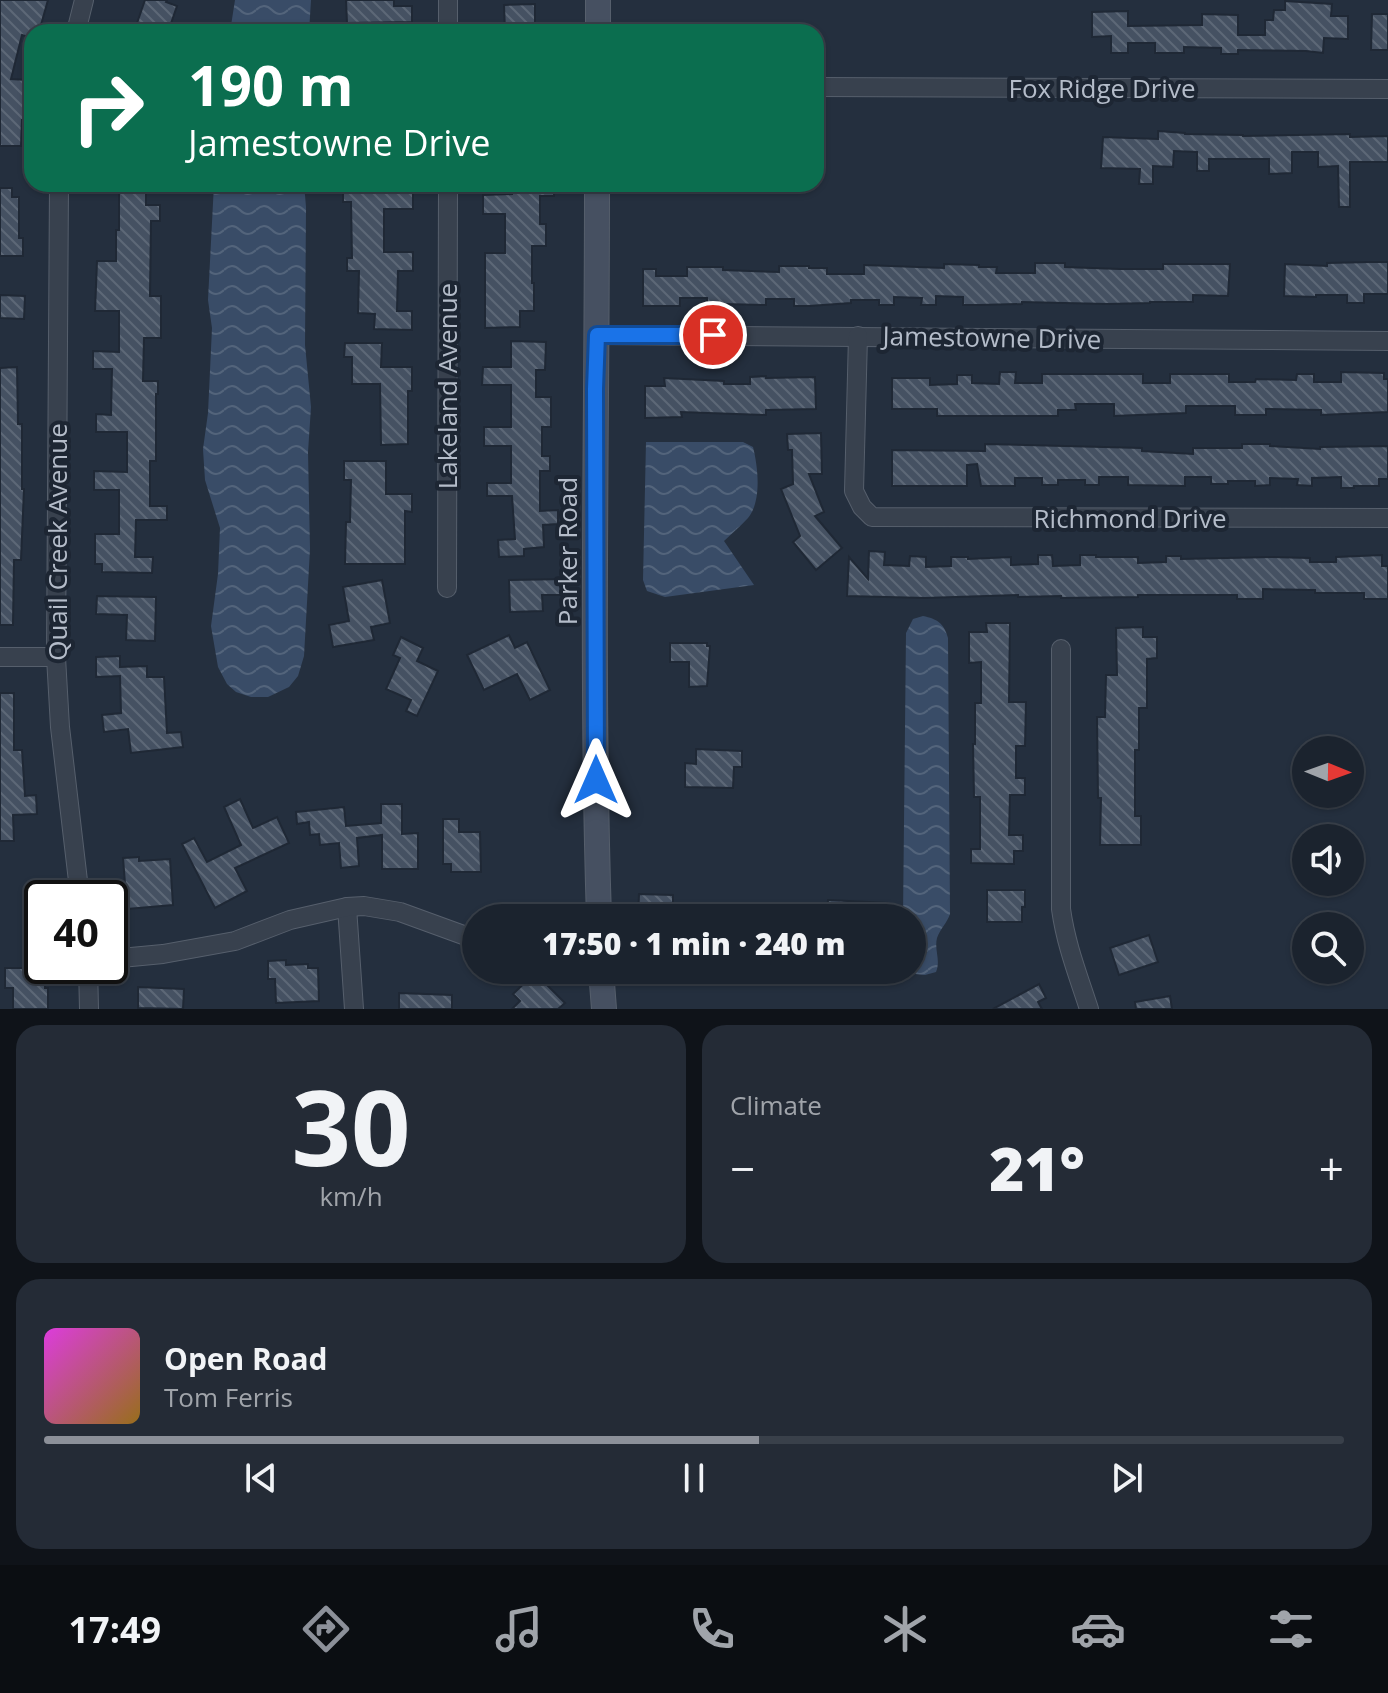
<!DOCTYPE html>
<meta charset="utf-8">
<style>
:root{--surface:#1b232e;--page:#242b36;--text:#f1f3f6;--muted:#a0a4aa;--line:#39404a;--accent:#8c9099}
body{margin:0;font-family:"Open Sans",sans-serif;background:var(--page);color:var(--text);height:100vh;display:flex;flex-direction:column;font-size:30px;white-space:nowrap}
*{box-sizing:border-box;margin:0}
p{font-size:26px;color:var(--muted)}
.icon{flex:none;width:44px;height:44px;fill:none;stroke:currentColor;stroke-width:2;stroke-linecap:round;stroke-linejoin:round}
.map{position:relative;height:1009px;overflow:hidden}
.side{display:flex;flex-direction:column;gap:16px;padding:16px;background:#0f1319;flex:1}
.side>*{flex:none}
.banner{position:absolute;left:24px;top:24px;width:800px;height:168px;border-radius:24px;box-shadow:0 2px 6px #0004,0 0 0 2px var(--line);background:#0b6e4f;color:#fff;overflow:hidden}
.needle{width:52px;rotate:91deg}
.controls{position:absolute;left:1292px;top:736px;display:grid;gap:16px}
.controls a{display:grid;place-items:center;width:72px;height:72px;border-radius:50%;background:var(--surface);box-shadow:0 2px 6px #0004,0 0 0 2px var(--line);font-size:40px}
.speed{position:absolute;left:24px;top:880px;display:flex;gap:16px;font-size:40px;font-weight:700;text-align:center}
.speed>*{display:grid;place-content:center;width:104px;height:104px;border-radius:50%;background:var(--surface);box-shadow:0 2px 6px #0004,0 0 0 2px var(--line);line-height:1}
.speed .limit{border:4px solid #111;border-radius:12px;background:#fff;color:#111}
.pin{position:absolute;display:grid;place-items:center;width:68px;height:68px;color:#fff;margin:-34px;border:4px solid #fff;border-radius:50%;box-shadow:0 2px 8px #0007}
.me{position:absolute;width:88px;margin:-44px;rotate:0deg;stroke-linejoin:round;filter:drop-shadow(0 0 6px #0008)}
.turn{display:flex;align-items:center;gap:28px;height:168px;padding:0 32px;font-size:36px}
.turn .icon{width:104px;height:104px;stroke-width:2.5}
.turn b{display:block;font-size:56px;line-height:68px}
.big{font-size:60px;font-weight:800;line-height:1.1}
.side .widget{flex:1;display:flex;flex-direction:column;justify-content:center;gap:12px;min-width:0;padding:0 28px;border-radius:24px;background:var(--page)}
.side .dial{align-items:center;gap:0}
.dial b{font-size:104px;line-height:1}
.song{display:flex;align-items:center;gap:24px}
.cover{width:96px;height:96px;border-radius:12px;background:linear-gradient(135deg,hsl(300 70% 55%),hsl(40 70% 35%))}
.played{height:8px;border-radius:4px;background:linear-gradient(90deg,var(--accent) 55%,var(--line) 55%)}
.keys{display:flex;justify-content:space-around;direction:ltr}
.heat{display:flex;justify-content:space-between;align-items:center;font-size:44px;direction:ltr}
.side .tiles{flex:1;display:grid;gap:16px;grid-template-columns:1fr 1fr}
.widget:last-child{grid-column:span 2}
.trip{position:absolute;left:462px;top:904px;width:464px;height:80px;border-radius:40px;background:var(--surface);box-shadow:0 2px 6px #0004,0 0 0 2px var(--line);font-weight:800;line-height:80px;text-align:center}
.dock{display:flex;height:128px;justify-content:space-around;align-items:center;background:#0b0e12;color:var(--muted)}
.dock .icon{width:56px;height:56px}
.dock .current{color:var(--accent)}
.dock b{font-size:36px;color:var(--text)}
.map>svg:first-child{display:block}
.water{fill:url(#water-waves)}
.building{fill:url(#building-back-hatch);stroke:#1f2835;stroke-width:2}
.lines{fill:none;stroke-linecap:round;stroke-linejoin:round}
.street-casing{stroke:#565f6c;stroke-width:20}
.secondary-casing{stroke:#565f6c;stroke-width:26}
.street{stroke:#38414e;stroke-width:18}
.secondary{stroke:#465061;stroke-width:24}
.route-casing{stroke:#114b97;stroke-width:20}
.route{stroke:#1a73e8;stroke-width:14}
.labels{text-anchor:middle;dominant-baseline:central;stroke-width:8;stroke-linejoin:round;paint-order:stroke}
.street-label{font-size:26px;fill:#b4bcc9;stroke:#1d2633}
</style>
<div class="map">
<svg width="1388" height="1009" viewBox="0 0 1388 1009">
<defs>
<pattern id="water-waves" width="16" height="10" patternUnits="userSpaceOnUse" patternTransform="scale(2)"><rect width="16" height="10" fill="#394c67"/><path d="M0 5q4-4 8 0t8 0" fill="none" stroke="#53647b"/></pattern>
<pattern id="building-back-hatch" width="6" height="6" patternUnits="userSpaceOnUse" patternTransform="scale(2)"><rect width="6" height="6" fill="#455162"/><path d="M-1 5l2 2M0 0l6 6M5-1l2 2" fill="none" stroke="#5d6877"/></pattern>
</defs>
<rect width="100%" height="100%" fill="#242f3e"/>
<g class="water">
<polygon points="235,0 311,0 309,32 230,32"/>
<polygon points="214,184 304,184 306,207 305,345 311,407 308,452 310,549 304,656 298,676 289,687 268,697 251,697 236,692 227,684 218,667 211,626 218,574 220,528 205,480 203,449 208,413 212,328 208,300"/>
<path d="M646 442H743L753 447C758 467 762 501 748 518 741 526 732 533 724 541L754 585 665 597 647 591 643 580Z"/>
<path d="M923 616C937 619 944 623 948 638L950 914C947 923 940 929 937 938 934 950 941 960 936 972L925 975 905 973 904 970H912V918H903L906 633 913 619Z"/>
</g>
<g class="building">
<polygon points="0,0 48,0 39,32 32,32 32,38 22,35 11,79 28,80 26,120 22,120 21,146 0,146"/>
<polygon points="145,0 167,0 166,2 177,6 168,32 154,32 136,26"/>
<polygon points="346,0 394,0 394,6 412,6 412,22 347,23"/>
<polygon points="1285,1 1332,4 1331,16 1348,16 1348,39 1324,38 1323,53 1306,51 1238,50 1238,54 1221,54 1221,48 1184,47 1184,53 1155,53 1155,43 1128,43 1128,53 1111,53 1111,36 1092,37 1092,12 1128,11 1128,26 1202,25 1202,14 1238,15 1238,35 1265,35 1265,20 1273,20 1274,10 1285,10"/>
<polygon points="535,4 535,32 505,32 504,5"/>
<polygon points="1372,14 1388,14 1388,50 1371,50"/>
<polygon points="1158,131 1185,133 1185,134 1243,135 1243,136 1350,134 1350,137 1388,136 1388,162 1350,162 1350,207 1339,207 1338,166 1318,167 1318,152 1292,152 1292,173 1269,174 1269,159 1209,159 1209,171 1197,171 1197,152 1174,151 1173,167 1153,166 1153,184 1139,184 1140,169 1101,168 1103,137 1158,139"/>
<polygon points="119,184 146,184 146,205 160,205 160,221 151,221 150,296 161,296 161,338 144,338 143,381 158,381 158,394 156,394 156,461 150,461 150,506 167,506 167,520 136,520 135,557 153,557 152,573 102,572 102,564 95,564 95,534 119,534 119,490 94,490 94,471 127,472 127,432 96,432 96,414 111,415 112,369 93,369 93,351 119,352 119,311 95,311 97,261 116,261 116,230 119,230"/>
<polygon points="343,184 384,184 384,189 413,190 413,209 384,209 384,252 413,252 413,271 398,271 397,311 412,311 412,330 374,329 375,314 358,313 359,271 347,271 347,258 352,258 351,202 343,202"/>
<polygon points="512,184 554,184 554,196 540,196 540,224 546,224 546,246 532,246 532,283 534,283 534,311 520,311 520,327 485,328 485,253 505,253 505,214 483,214 483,195 512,194"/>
<polygon points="0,188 12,188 12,197 19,197 19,238 23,238 23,256 0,256"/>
<polygon points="1370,262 1388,262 1388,294 1364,294 1364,303 1347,303 1347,295 1316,295 1316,297 1284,296 1285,264 1327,266 1327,263"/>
<polygon points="1035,263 1065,263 1065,267 1120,269 1163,269 1163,264 1230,264 1228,296 1193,295 1193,302 1150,302 1150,303 1107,304 1022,302 1022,304 979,305 963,305 963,297 936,296 936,305 921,305 922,298 894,297 894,305 879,305 879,300 851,300 851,303 809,306 794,306 794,299 766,299 766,305 723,304 723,306 707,306 707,298 680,298 680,306 643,306 643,269 656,269 656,276 687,276 687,267 723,267 723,270 779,272 779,266 809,266 809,268 827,268 827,274 864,274 864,265 944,268 944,264 979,265 979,267 997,267 996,273 1035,273"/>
<polygon points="0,295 25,296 24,319 0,318"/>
<polygon points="511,341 546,342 545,370 536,370 536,397 551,397 551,427 542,427 542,456 550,456 550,471 540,471 540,511 558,510 558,524 543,525 544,547 524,549 524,556 499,557 498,540 515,539 512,496 487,496 487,483 511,483 511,446 484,446 484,427 511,427 511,385 482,385 483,367 511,367"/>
<polygon points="345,343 382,343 381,367 412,367 412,391 408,391 408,444 381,445 380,384 352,384 352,357 344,357"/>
<polygon points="17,367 18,424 22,424 22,489 24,489 21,560 14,560 13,625 0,625 0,368"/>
<polygon points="1000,372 1016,372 1015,383 1042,383 1042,374 1143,374 1143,383 1170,383 1170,374 1229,374 1229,382 1255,382 1256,379 1296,380 1297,374 1314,374 1314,382 1341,382 1341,372 1384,373 1384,379 1388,379 1388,412 1321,415 1321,410 1266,409 1266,415 1235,415 1235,406 1186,406 1186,413 1114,416 1114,404 1075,404 1076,410 1058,410 1058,416 937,416 937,409 892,409 892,378 930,378 930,385 957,384 957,375 972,375 972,383 999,384"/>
<polygon points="766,376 766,378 815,377 816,409 766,410 766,415 681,412 682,417 645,418 645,386 665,386 664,378 724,381 724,384 750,384 750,377"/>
<polygon points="821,433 822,474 809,474 824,512 815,516 842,548 816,570 793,542 800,536 781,489 793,484 792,450 788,450 787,434"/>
<polygon points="985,444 1142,448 1142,451 1193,454 1193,448 1242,448 1242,444 1270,444 1270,446 1320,449 1320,447 1388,446 1388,479 1379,479 1379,486 1354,486 1354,488 1341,488 1341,477 1312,478 1312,486 1297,485 1298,479 1270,478 1270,485 1255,486 1255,481 1228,481 1228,484 1211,484 1211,477 1185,477 1185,486 1128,485 1128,477 1099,477 1099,485 1085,485 1085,480 1058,480 1058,485 1042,485 1042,478 1015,478 1015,486 981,486 977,464 967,465 967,486 892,486 892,450 985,451"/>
<polygon points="344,461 386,461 386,494 412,494 412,512 405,511 405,564 345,564 346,522 350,522 351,480 344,480"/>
<polygon points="869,551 885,552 884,565 909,566 910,556 926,557 926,567 951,566 951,557 968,557 968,559 1011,557 1011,565 1038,564 1038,555 1052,555 1053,566 1080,565 1080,555 1096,555 1096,557 1138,557 1138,563 1166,562 1166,556 1181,556 1181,559 1272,557 1310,558 1310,562 1336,562 1336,557 1382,555 1382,566 1388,566 1388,599 1364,599 1364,593 1315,593 1315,590 1263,589 1263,599 1237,599 1237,595 1138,595 1138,597 1061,598 1061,596 1018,597 1018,595 925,598 847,596 849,557 868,579"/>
<polygon points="566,579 566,595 542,595 543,611 510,612 509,580"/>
<polygon points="382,580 390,623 371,627 374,640 333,647 329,625 349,621 343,587"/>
<polygon points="97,596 156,597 155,641 126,640 127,615 96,614"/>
<polygon points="986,623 1010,623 1009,702 1026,702 1025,746 1016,746 1016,778 1025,778 1025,795 1010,795 1009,835 1023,835 1023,851 1014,851 1014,864 971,863 971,849 980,849 980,797 974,797 973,744 975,744 975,703 981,703 981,662 969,663 969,632 987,632"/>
<polygon points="1143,627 1143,637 1157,637 1157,658 1147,659 1147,708 1139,708 1139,750 1135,750 1135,816 1141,816 1141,845 1100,845 1101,798 1098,798 1097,717 1105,717 1106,675 1117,675 1116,628"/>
<polygon points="509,635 515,648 527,642 550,690 530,700 517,674 484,690 467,655"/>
<polygon points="401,637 423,648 417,661 438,671 417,716 406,711 411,700 386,689 400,658 393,655"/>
<polygon points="670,643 707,643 707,646 710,646 707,686 689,687 689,662 670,662"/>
<polygon points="120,656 120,667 147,666 147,677 164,677 167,733 181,732 183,747 131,753 128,729 104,732 102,715 121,713 120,676 96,677 96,657"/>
<polygon points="0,693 14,693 14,750 22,750 25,796 36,795 37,814 13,815 14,841 0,841"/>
<polygon points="696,749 742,751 742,767 734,767 733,788 685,787 685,763 696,764"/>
<polygon points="240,799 253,828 277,817 289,843 235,868 247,891 215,908 182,844 194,838 207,862 241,845 224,807"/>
<polygon points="381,804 402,804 402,834 418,833 418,869 382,869 382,835 357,838 359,866 341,868 339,843 320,845 319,834 310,835 309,822 297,824 296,812 344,807 346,826 381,823"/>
<polygon points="443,819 459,819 459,832 480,832 481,872 451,872 451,864 443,864"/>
<polygon points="139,857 139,861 170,859 173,905 127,909 123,858"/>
<polygon points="987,890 1025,890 1025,907 1022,907 1022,922 987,922"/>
<polygon points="639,894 673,895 673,918 638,918"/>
<polygon points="828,900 887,903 886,918 827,918"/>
<polygon points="1149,935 1158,962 1119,975 1110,948"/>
<polygon points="286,960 286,965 308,964 308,968 318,968 319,1001 276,1003 275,979 268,979 268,961"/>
<polygon points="5,968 45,968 45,988 48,988 48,1009 13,1009 13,988 5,988"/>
<polygon points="535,973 565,1003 558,1009 512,1009 520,1001 513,994"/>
<polygon points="1039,984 1046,998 1038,1002 1042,1009 993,1009"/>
<polygon points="138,987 184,989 183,1009 138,1008"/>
<polygon points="399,993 452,995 452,1009 399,1009"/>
<polygon points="1170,996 1172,1009 1136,1009 1135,1002"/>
</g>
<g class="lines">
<g class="street-casing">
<g id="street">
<polyline points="76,32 84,0"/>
<polyline points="448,32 448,0"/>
<polyline points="816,87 1388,89"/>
<polyline points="59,184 56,657 60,727 80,898"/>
<polyline points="597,335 1388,341"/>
<polyline points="858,336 854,491 862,507 872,517 1388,518"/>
<polyline points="447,588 448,184"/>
<path d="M1061 649V909C1066 945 1078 975 1089 1009"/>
<polyline points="0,657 56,657"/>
<polyline points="347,907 354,1009"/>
<polyline points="110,959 163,954 235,941 290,920 347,907 364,906 400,912 466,936"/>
<polyline points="88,966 89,1009"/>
</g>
</g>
<g class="secondary-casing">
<g id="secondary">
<polyline points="598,32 598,0"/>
<path d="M597 184C597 429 591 673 599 918"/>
<polyline points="601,970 604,1009"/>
</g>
</g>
<use href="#street" class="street"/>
<use href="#secondary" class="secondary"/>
</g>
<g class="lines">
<g class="route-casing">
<polyline id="route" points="596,780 595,389 597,335 713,335"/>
</g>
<use href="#route" class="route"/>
</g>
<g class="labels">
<g class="street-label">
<text x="1102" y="88">Fox Ridge Drive</text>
<text transform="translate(992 337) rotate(1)">Jamestowne Drive</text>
<text transform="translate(447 386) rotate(-90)">Lakeland Avenue</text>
<text x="1130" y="518">Richmond Drive</text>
<text transform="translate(57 542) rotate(-90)">Quail Creek Avenue</text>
<text transform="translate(567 551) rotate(-90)">Parker Road</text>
</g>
</g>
</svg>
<div class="controls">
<a><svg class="needle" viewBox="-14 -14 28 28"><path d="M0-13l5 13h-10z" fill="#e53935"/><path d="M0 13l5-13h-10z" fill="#a0a4aa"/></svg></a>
<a><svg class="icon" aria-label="sound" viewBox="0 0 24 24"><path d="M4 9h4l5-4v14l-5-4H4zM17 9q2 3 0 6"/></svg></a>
<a><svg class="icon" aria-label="search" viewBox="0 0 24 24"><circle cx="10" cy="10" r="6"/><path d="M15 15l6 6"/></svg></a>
</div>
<div class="speed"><div class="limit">40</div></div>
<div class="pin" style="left:713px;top:335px;background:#d93025"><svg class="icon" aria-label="arrive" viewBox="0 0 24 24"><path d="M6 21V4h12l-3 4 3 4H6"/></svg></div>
<svg class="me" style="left:596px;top:780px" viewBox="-20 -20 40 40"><path d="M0-17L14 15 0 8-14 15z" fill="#1a73e8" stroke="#fff" stroke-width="4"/></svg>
<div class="trip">17:50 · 1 min · 240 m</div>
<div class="banner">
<div class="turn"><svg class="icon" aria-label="right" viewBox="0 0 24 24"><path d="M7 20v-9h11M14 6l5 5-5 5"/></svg><div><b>190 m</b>Jamestowne Drive</div></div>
</div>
</div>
<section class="side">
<div class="tiles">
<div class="widget dial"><b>30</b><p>km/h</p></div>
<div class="widget"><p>Climate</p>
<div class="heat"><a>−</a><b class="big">21°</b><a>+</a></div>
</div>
<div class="widget">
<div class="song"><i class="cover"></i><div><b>Open Road</b><p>Tom Ferris</p></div></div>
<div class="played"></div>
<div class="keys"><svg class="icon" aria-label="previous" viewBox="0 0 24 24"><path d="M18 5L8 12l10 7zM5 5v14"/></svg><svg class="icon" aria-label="pause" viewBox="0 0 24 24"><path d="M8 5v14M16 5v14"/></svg><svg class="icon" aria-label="next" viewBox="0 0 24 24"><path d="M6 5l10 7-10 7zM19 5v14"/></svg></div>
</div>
</div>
</section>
<nav class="dock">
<b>17:49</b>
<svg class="icon current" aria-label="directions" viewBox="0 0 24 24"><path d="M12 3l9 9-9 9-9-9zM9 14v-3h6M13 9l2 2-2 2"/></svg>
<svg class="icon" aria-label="music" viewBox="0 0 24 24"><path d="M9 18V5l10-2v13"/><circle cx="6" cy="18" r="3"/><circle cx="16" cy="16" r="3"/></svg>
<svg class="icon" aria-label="phone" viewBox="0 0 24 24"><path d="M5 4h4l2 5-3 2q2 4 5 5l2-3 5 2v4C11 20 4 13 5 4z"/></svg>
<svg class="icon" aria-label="climate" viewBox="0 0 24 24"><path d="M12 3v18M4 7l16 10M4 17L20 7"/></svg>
<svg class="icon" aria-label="car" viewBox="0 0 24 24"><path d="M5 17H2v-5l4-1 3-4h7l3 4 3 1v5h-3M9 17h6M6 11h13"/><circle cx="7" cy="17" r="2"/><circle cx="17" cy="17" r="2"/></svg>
<svg class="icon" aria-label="filters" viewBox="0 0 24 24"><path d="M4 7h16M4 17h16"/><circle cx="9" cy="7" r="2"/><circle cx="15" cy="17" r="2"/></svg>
</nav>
